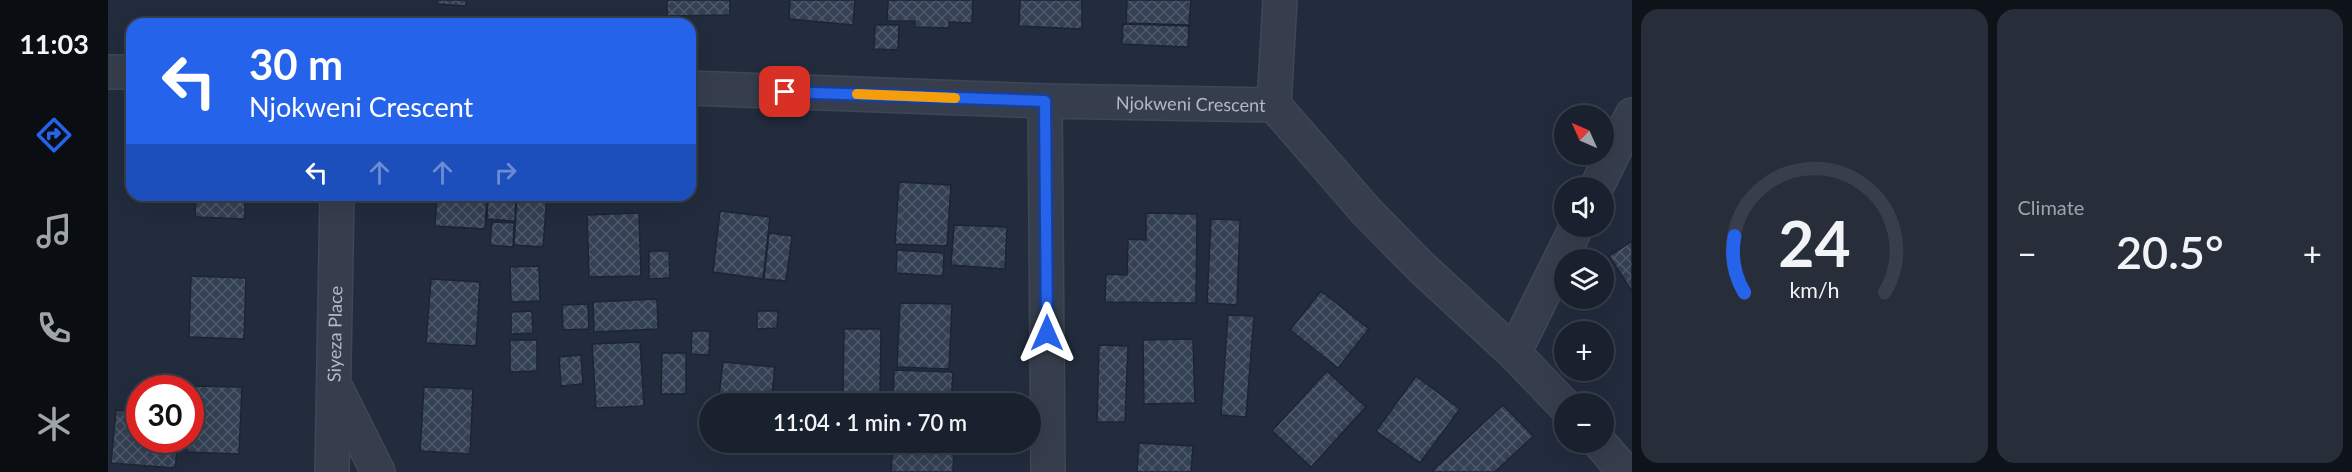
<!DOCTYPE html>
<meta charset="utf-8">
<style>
:root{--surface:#1a212e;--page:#272e3a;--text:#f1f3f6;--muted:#9fa3aa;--line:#383e4a;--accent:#2563eb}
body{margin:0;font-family:Lato,sans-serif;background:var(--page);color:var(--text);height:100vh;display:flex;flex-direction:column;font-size:22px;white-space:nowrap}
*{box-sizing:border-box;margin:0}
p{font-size:20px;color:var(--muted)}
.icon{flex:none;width:33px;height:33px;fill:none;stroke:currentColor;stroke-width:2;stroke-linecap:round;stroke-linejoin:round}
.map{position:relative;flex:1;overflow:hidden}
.panel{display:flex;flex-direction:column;gap:9px;padding:9px;background:#0e1219;width:720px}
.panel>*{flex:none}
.top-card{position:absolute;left:18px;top:18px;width:570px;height:183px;border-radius:18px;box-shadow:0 6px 24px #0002,0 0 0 2px var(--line);background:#2563eb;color:#fff;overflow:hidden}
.needle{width:39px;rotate:315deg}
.controls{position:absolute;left:1446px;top:105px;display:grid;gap:12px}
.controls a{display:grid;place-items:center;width:60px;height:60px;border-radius:50%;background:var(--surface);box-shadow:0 6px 24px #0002,0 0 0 2px var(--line);font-size:30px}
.speed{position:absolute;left:18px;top:375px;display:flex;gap:12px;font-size:30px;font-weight:700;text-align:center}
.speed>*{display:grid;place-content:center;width:78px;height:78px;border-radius:50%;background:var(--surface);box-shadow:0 6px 24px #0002,0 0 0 2px var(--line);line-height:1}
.speed .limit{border:9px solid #d22;background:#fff;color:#111}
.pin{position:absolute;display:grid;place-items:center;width:51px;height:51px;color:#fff;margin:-26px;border-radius:12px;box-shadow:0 3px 9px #0006}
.me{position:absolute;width:66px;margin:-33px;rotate:0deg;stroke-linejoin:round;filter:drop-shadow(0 0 4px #0008)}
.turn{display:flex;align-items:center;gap:21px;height:126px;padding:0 24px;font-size:27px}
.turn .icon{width:78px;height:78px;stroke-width:2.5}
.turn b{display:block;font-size:42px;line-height:51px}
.lanes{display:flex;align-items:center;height:57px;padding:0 24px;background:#0003;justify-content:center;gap:30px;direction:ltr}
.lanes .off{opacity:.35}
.big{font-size:45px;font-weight:600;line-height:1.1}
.panel .tile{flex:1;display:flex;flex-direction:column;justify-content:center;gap:9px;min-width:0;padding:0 21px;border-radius:18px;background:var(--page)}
.panel .dial{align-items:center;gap:0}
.dial svg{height:156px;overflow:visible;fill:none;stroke:var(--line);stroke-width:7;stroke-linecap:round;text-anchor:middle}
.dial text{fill:var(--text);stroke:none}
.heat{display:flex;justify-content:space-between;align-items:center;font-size:33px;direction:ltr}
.panel .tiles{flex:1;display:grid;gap:9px;grid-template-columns:repeat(2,1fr)}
.trip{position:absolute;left:591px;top:393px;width:342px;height:60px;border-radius:30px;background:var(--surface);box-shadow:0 6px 24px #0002,0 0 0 2px var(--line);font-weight:600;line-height:60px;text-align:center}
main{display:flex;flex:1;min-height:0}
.dock{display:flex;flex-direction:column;width:108px;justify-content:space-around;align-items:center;background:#0a0d12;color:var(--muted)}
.dock .icon{width:42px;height:42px}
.dock .on{color:var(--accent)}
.dock b{font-size:27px;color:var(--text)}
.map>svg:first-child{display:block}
.building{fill:url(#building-cross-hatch);stroke:#1d2534;stroke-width:1.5}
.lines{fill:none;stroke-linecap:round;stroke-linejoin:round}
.minor-casing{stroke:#3f4756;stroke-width:36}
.minor{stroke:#363e4d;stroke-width:33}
.route-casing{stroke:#184099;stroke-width:15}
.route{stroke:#2563eb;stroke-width:10}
.slow{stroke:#f59e0b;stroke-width:10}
.labels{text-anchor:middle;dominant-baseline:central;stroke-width:6;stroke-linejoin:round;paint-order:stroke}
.street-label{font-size:18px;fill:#b1b9c8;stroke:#1b2332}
</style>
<main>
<nav class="dock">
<b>11:03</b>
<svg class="icon on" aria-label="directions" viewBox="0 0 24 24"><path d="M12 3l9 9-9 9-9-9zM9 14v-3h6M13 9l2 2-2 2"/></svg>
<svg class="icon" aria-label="music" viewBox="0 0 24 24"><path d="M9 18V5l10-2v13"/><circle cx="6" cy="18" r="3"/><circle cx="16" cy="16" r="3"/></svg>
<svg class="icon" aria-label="phone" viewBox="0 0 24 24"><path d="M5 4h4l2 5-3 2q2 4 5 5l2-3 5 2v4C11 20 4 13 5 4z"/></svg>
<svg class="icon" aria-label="climate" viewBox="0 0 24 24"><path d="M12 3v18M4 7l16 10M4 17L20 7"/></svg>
</nav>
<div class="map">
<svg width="1524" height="472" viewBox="0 0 1524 472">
<defs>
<pattern id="building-cross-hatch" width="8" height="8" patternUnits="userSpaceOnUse" patternTransform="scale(1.5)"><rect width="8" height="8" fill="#344053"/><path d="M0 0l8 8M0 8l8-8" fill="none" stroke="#4f5a6a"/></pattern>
</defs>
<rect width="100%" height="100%" fill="#222c3d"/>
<g class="building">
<polygon points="329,0 358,0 358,6 329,4"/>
<polygon points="559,0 622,0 622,15 559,16"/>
<polygon points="682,0 747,0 745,25 681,19"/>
<polygon points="780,0 865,0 864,23 841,22 841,28 807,27 807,21 779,21"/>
<polygon points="912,0 974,0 974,29 911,26"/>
<polygon points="1019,0 1083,0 1081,25 1018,23"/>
<polygon points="1015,24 1081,26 1080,47 1014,44"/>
<polygon points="767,25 791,25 790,50 766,49"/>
<polygon points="791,182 843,185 839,246 787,244"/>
<polygon points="88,195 137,195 137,219 87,217"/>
<polygon points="329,195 379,195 377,229 327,226"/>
<polygon points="380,195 408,195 407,221 379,219"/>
<polygon points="409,195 439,195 435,247 406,245"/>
<polygon points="612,211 662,217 655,279 605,272"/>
<polygon points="531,213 533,276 481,277 479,215"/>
<polygon points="1038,213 1089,214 1088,303 997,302 998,274 1019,275 1020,239 1038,240"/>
<polygon points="1103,219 1132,220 1129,305 1099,303"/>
<polygon points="384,222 406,223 405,247 382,245"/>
<polygon points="846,225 899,227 897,269 843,265"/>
<polygon points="661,233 684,236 678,281 656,279"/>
<polygon points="1524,241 1524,291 1501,256"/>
<polygon points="789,250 836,253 835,276 788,273"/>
<polygon points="541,251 561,251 562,278 541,279"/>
<polygon points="431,266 432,301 403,302 402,267"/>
<polygon points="83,276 138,278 136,339 81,337"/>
<polygon points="323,279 372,282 368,346 318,343"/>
<polygon points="1213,291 1261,329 1230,368 1182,330"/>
<polygon points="549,299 550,329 486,332 485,302"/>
<polygon points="792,303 844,304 841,369 789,367"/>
<polygon points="480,304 481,329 455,330 454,305"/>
<polygon points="424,311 425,333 403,334 403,312"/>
<polygon points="649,311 670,311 669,328 649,329"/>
<polygon points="1120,315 1146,316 1138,417 1113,415"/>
<polygon points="736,329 773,329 772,395 735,395"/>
<polygon points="584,331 602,331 601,355 583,354"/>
<polygon points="1085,339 1087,403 1036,404 1035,340"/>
<polygon points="402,340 429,340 429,371 402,372"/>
<polygon points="532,342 536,406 488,408 484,344"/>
<polygon points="991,345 1020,346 1017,422 989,422"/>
<polygon points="554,353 578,353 578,394 553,394"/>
<polygon points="473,355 475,384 453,386 451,357"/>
<polygon points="615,362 667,367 663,404 610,404"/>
<polygon points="786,370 845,372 843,404 785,404"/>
<polygon points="1219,371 1258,407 1203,467 1164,431"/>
<polygon points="1308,376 1352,409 1312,463 1268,431"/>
<polygon points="81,386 134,387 131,454 79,452 79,440 82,440 82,388"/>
<polygon points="316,387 365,389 362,454 312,451"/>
<polygon points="1395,405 1425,436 1387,472 1323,472"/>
<polygon points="8,410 31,412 28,440 70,444 67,468 3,463"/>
<polygon points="785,442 846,442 845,472 783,472"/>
<polygon points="1031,443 1085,446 1083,472 1029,472"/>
</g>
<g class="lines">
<g class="minor-casing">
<g id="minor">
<polyline points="0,72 24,72"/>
<path id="s1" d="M582 88 937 101 1166 105 1258 211 1313 267 1406 353 1456 405"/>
<polyline points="937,101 940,472"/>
<polyline points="1166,105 1172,0"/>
<polyline points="1488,188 1524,115"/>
<polyline points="1406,353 1469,226"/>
<polyline points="229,390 270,472"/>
<polyline points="1491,442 1517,472"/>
<path id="s2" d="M224 472 229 195"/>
</g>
</g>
<use href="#minor" class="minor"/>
</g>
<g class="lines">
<g class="route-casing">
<polyline id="route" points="677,92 937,101 939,333"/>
</g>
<use href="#route" class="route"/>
<polyline class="slow" points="749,94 847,98"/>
</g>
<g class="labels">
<g class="street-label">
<text stroke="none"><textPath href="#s1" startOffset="501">Njokweni Crescent</textPath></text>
<text stroke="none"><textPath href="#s2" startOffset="138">Siyeza Place</textPath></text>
</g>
</g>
</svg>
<div class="controls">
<a><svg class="needle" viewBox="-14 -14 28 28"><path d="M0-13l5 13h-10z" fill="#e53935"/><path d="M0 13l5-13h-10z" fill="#9fa3aa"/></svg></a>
<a><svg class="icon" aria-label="sound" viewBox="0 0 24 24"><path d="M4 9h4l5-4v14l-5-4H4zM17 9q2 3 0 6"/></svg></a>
<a><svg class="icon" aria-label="layers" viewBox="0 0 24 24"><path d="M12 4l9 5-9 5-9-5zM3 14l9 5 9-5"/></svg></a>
<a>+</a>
<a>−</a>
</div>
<div class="speed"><div class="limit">30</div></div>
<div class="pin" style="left:677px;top:92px;background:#d93025"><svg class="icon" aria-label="arrive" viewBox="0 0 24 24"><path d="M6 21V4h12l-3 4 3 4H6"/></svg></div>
<svg class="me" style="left:939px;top:333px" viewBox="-20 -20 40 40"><path d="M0-17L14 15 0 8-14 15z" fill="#2563eb" stroke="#fff" stroke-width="4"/></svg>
<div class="trip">11:04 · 1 min · 70 m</div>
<div class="top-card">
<div class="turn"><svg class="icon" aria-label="left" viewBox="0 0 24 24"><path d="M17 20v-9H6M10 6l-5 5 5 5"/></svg><div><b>30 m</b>Njokweni Crescent</div></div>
<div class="lanes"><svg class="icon" aria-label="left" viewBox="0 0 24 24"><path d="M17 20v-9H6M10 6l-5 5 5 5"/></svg><svg class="icon off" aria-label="ahead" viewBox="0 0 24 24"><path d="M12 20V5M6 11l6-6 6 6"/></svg><svg class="icon off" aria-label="ahead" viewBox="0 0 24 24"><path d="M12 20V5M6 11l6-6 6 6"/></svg><svg class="icon off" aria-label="right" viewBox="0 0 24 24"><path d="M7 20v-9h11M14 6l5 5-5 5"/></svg></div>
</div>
</div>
<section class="panel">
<div class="tiles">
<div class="tile dial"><svg viewBox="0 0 100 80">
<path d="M14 69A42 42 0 1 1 86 69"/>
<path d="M14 69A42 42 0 0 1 9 40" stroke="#2563eb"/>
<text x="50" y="56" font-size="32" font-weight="700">24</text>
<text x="50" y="72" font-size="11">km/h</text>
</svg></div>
<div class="tile"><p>Climate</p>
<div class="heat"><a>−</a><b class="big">20.5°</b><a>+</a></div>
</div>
</div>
</section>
</main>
